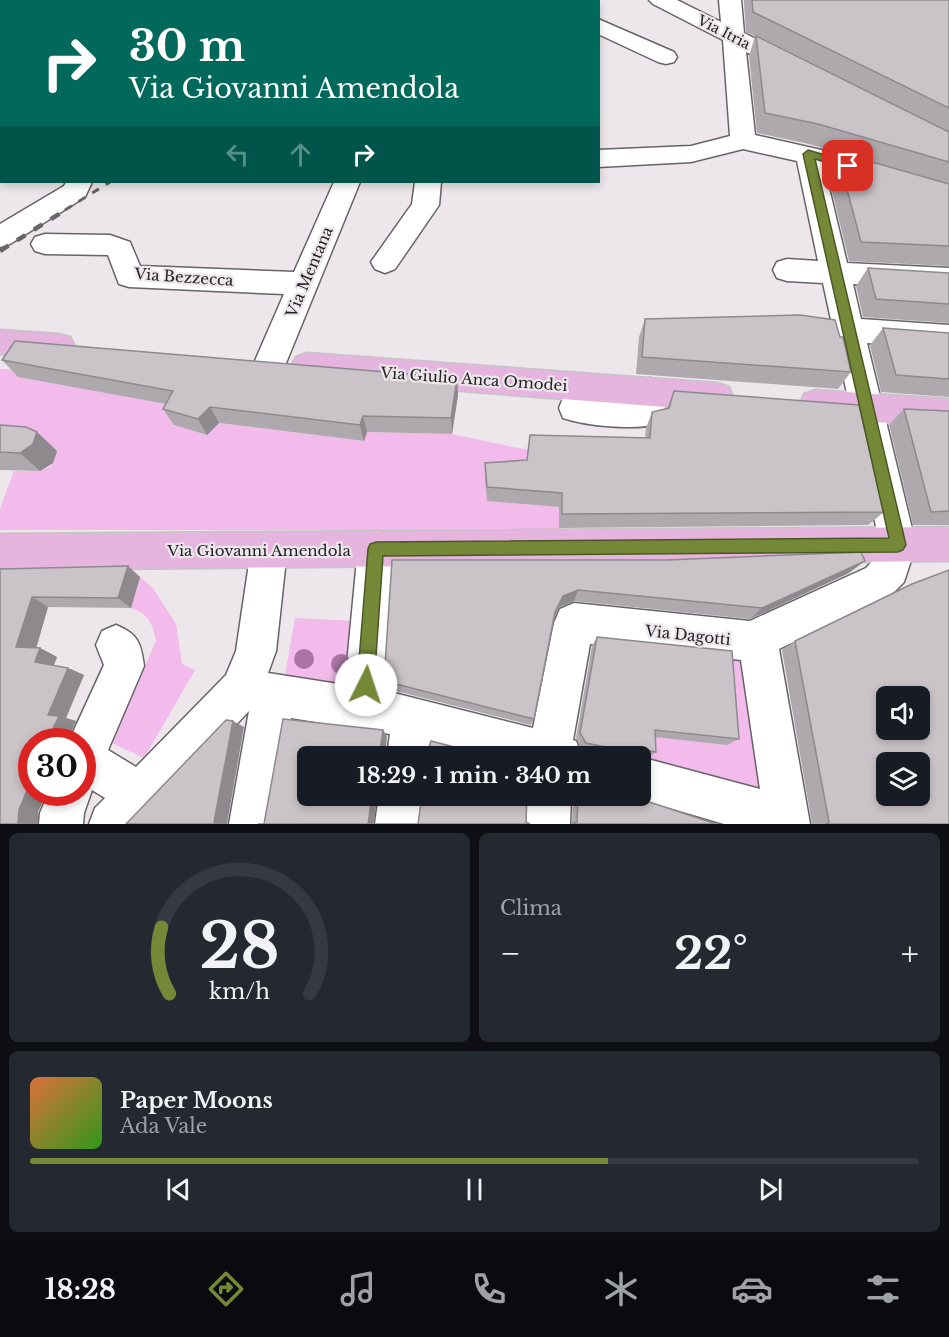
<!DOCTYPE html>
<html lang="it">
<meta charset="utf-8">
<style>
:root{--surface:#171b24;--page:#242831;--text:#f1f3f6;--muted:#9ea1a6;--line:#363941;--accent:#758838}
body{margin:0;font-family:"Libre Baskerville",serif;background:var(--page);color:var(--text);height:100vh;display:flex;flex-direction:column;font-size:22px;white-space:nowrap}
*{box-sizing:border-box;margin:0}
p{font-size:20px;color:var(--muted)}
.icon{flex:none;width:33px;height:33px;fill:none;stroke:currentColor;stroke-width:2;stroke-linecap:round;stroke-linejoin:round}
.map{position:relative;height:824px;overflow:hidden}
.details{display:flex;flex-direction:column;gap:9px;padding:9px;background:#0d0f14;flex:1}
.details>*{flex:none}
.banner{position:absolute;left:0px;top:0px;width:600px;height:183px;box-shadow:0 3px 9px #0003;background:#00695c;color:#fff;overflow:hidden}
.fabs{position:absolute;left:876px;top:686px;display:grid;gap:12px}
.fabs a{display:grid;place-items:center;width:54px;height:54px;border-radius:9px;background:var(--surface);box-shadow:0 3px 9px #0003;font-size:30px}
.speed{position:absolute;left:18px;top:728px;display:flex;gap:12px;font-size:30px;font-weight:700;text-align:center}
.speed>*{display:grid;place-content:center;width:78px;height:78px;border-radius:50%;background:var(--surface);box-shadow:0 3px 9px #0003;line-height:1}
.speed .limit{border:9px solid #d22;background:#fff;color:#111}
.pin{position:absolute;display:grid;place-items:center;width:51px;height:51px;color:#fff;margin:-26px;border-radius:12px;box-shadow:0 3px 9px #0006}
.me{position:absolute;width:66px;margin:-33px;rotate:4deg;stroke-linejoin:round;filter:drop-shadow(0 0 4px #0008)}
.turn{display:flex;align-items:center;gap:21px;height:126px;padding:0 30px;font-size:27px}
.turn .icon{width:78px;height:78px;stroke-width:2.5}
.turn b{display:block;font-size:42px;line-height:51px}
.lanes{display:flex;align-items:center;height:57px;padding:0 30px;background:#0003;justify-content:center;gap:30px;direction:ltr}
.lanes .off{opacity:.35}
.big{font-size:45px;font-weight:700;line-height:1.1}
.details .card{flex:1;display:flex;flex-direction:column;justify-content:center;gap:9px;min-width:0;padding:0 21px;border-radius:9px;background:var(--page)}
.details .dial{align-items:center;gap:0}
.dial svg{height:156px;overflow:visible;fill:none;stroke:var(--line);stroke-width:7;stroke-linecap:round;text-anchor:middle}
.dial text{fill:var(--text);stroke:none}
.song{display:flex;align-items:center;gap:18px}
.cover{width:72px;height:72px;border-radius:9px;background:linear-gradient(135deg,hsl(20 70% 55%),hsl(110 70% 35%))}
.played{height:6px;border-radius:3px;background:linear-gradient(90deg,var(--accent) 65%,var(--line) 65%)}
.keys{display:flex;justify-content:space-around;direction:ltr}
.heat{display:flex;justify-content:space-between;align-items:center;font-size:33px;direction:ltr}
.details .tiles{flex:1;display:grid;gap:9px;grid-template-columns:1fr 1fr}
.card:last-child{grid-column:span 2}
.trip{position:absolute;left:297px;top:746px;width:354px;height:60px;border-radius:9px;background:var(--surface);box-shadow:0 3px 9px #0003;font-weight:700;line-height:60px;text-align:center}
.tabs{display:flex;height:96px;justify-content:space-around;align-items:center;background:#090b0e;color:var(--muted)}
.tabs .icon{width:42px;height:42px}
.tabs .active{color:var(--accent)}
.tabs b{font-size:27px;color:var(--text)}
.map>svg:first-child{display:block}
.green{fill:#f3baec}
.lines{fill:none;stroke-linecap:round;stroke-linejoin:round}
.minor-casing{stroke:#686367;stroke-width:3}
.major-casing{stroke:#c6c5c6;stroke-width:3}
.minor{fill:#fff;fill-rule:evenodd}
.major{fill:#e5b4df;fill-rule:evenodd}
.rail-far1{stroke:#686467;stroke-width:3;stroke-dasharray:8 8;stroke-linecap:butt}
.rail{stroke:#686467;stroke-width:4.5;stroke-dasharray:10 10;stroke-linecap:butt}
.tree{fill:#aa75a6}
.wall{fill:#aea9ad}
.shaded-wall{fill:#8d898d}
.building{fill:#cac4c9;stroke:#8d898d;stroke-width:1.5;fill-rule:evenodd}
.route{fill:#758838;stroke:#4c5824;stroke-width:1.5}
.labels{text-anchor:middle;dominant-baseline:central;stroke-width:4.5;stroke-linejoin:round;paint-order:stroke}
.far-street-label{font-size:14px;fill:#232123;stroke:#ede7ec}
.street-label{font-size:15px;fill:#232123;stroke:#ede7ec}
</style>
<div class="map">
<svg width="949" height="824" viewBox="0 0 949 824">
<rect width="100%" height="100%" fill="#ede7ec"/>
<g class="green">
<path d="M0 369 23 370 19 377 183 407 174 425 207 435 219 423 363 441 367 432 452 434 528 450 525 475 487 501 559 507V530H0V509L14 471C30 471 57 474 55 452L0 442Z"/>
<path d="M140 577 153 588 176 624 182 664 195 670 144 758 110 742 156 641C153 624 148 613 131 608Z"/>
<polygon points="295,618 356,621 348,683 284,681"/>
<polygon points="720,651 753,651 768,791 648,762 647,736"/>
</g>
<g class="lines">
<g class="minor-casing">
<g id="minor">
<polygon points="440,0 462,0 439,2"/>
<polygon points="536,0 559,0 560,2 537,2"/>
<path d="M649 0H677L721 22 719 0H741L744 33 800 61 804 66 800 71 792 73 746 52 755 135 839 154 843 160 839 166 824 167 847 263 949 268V290L853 284 861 319 949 325V349L867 343 916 545 904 582 892 594 779 649 810 824H724L626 795H640V757L760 789 741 660 590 644 573 740 576 741 582 756H477L431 744 429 756H387L390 734 291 718 273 824H229L249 711 142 824H89L95 808 105 798 92 790 84 813 83 824H39L40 813 49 792H82V741H69L104 665 96 645 102 631 116 625C138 634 141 643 144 666L108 750 136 767 226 675 236 651 251 550 256 538 269 532 282 538 287 550 276 651 268 673 345 685 358 549 363 537 376 531 389 537 394 549 386 691 533 728 554 623 560 609 574 603 750 621 866 568 875 558 880 545 823 283 787 281 777 278 773 270 777 262 787 259 818 261 797 161 743 149 691 162 598 167V150L691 146 730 136 723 40 653 4Z"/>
<polygon points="598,19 674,52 677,57 674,62 666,64 658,62 598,34"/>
<polygon points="0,66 2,66 2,81 0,80"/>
<polygon points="66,182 92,182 85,197 10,244 0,247 0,224 64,186"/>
<polygon points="334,182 360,182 286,363 281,372 270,376 259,372 254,363 284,294 129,287 119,284 108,255 45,254 35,251 31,244 35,237 45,234 110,235 130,242 140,266 294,272"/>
<polygon points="415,182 441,182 439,205 395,269 385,273 375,269 371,262 412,204"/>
<path d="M650 378 661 382C668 396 666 409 660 423 638 431 586 426 563 418L559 408 563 398 575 394 633 398 639 382Z"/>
<polygon points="379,795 423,795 419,824 375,824"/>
<polygon points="527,795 571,795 570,824 526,824"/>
</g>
</g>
<g class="major-casing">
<g id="major">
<polygon points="0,330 59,334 70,337 75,346 70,355 59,358 0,354"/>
<polygon points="307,353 717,383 729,387 733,397 729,407 717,411 307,379 296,375 291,366 296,357"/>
<polygon points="816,390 949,399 949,427 816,418 804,414 800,404 804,394"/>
<polygon points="949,527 949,561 0,570 0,534"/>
</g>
</g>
<use href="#minor" class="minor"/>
<use href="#major" class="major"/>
<g class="rail-far1">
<polyline points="395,2 397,0"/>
<polyline points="65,210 110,182"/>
</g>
<polyline class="rail" points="0,251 67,209"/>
</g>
<g class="tree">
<circle cx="304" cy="659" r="10"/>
<circle cx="341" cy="664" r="10"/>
</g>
<g class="wall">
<polygon points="744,0 949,0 949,266 849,261 827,171 837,152 809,144 757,133 749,56 755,36 746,32 744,3"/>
<polygon points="868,268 949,273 949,323 863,317 856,286"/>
<polygon points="645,319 851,372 838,389 636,374 639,337"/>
<polygon points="883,328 949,333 949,397 881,392 870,345"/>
<polygon points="2,360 457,378 458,395 452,434 367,432 364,441 219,423 207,435 174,425 163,409 166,404 18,377"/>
<polygon points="674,391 884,512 868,525 559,528 559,507 487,501 485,478 485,463 527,460 645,438 646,428 652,412 667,408"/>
<polygon points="904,409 949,411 949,525 913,525 889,425"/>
<polygon points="0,425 37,432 57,451 53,463 40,471 0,470"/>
<polygon points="392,560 849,573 750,619 574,601 559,607 554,618 534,719 531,725 388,689 384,681"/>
<polygon points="128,566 140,577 131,608 48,607 36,648 40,648 57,657 54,665 68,668 84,675 66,718 76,721 67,741 32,741 32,792 47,792 38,812 38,824 0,824 0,569"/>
<polygon points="597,637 739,739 727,745 655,737 656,752 648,757 644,756 640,758 640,756 619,756 581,748 576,738 592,646"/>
<polygon points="795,641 949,824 812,824 782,650"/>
<polygon points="573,795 628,795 716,824 572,824"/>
</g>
<g class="shaded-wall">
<polygon points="457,378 458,395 452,434 451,418"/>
<polygon points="210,407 219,423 207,435 198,419"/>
<polygon points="363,416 367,432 364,441 360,425"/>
<polygon points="37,432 57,451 53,463 40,471 20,453"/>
<polygon points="865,561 849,573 750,619 762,608"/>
<polygon points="128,566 140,577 131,608 118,598"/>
<polygon points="578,590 574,601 559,607 552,623 555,612 563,596"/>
<polygon points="32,597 48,607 34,656 16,647"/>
<polygon points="40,648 57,657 52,670 35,662"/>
<polygon points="68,668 84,675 66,718 76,721 67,741 55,741 50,738 48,715"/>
<polygon points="233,721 244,727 227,824 216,824 214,822"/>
<polygon points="383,730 387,736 385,756 380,751"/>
<polygon points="32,787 32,792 47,792 38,812 38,824 18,824 19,810 28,788"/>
<polygon points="372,795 377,795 374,824 368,824"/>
</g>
<g class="building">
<polygon points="752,0 949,0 949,108 753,12"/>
<polygon points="756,36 949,132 949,162 818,124 765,113"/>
<polygon points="837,152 949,184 949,246 861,242"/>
<polygon points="868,268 949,273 949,304 876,299"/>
<polygon points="800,315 835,320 840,337 843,337 851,372 642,357 645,319"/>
<polygon points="883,328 949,333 949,379 896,375"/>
<polygon points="15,341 457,378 451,418 363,416 360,425 210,407 198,419 163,409 173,391 2,360"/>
<polygon points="674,391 859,405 884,512 562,514 562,493 487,487 485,463 527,460 530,435 650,438 652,412 669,408"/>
<polygon points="904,409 949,411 949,511 931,512"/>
<polygon points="0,425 26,427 37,432 33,444 20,453 0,452"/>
<polygon points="861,552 865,561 762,608 578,590 563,596 555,612 534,719 384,681 392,560 667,560"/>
<polygon points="128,566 118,598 32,597 16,647 40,648 35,662 68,668 48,715 59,716 50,735 50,738 56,738 55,741 32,741 32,787 28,788 19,810 18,824 0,824 0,569"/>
<path d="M949 570V824H826L829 822 795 641 912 584ZM886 696H920V729H886ZM886 762H920V795H886Z"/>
<polygon points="597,637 732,651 739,739 655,730 656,752 646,750 646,755 586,743 580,733"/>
<polygon points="283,719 383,730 380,751 383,753 427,753 431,741 477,753 495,753 505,756 308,756 308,795 372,795 368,824 418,824 422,795 527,795 526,822 530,824 258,824 264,824"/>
<polygon points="226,720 233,721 214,822 216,824 126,824"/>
<polygon points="578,795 628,795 716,824 571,824 577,822"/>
</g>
<polygon class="route" points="808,150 852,163 854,166 848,169 815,159 906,545 903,550 898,552 383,556 374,685 372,691 366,693 360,691 357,685 368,549 370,544 376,542 889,538 803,154"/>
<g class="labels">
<g class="far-street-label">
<text transform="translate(724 32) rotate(27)">Via Itria</text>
</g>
<g class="street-label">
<text transform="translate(309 272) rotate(-67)">Via Mentana</text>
<text transform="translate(184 277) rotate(4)">Via Bezzecca</text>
<text transform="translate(474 379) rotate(4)">Via Giulio Anca Omodei</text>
<text x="259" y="550">Via Giovanni Amendola</text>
<text transform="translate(688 635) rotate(6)">Via Dagotti</text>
</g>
</g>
</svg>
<div class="fabs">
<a><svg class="icon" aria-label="sound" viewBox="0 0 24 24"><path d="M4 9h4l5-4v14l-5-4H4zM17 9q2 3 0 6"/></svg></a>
<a><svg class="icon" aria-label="layers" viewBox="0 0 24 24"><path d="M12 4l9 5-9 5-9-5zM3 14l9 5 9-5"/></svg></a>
</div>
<div class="speed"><div class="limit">30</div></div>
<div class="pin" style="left:848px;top:166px;background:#d93025"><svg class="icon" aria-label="arrive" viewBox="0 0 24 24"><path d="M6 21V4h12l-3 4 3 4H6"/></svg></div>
<svg class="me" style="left:366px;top:685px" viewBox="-20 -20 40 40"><circle r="19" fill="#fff"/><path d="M0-13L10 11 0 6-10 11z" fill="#758838"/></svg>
<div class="trip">18:29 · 1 min · 340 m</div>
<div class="banner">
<div class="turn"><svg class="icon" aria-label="right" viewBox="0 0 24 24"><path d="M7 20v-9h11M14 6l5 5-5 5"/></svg><div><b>30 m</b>Via Giovanni Amendola</div></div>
<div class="lanes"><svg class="icon off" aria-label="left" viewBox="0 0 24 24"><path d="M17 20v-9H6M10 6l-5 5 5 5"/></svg><svg class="icon off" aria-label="ahead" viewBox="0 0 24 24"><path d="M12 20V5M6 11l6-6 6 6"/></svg><svg class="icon" aria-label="right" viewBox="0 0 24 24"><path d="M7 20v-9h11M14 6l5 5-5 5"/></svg></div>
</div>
</div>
<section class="details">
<div class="tiles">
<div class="card dial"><svg viewBox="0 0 100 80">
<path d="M14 69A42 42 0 1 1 86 69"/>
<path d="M14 69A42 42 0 0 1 10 35" stroke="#758838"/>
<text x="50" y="56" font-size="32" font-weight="700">28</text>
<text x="50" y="72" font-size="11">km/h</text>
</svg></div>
<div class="card"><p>Clima</p>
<div class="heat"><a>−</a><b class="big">22°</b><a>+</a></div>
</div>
<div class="card">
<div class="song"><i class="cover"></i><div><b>Paper Moons</b><p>Ada Vale</p></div></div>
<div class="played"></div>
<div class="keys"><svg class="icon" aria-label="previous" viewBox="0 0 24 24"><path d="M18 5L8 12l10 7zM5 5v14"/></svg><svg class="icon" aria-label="pause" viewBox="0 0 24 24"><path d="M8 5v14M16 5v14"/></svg><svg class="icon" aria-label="next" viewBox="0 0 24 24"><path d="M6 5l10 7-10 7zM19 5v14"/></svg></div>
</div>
</div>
</section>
<nav class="tabs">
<b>18:28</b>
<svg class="icon active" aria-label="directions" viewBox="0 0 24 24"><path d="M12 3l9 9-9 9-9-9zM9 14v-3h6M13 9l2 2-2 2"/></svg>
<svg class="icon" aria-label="music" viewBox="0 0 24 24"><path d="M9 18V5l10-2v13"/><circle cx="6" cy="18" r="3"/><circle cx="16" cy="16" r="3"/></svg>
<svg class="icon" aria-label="phone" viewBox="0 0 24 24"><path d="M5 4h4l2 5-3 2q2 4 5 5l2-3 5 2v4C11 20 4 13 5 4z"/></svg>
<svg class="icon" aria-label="climate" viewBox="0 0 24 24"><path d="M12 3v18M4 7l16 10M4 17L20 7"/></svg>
<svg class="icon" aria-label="car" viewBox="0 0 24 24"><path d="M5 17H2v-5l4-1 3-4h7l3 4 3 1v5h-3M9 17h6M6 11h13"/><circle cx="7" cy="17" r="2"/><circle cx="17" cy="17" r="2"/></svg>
<svg class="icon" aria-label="filters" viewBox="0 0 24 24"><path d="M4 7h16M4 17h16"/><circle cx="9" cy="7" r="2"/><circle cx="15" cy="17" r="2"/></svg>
</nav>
